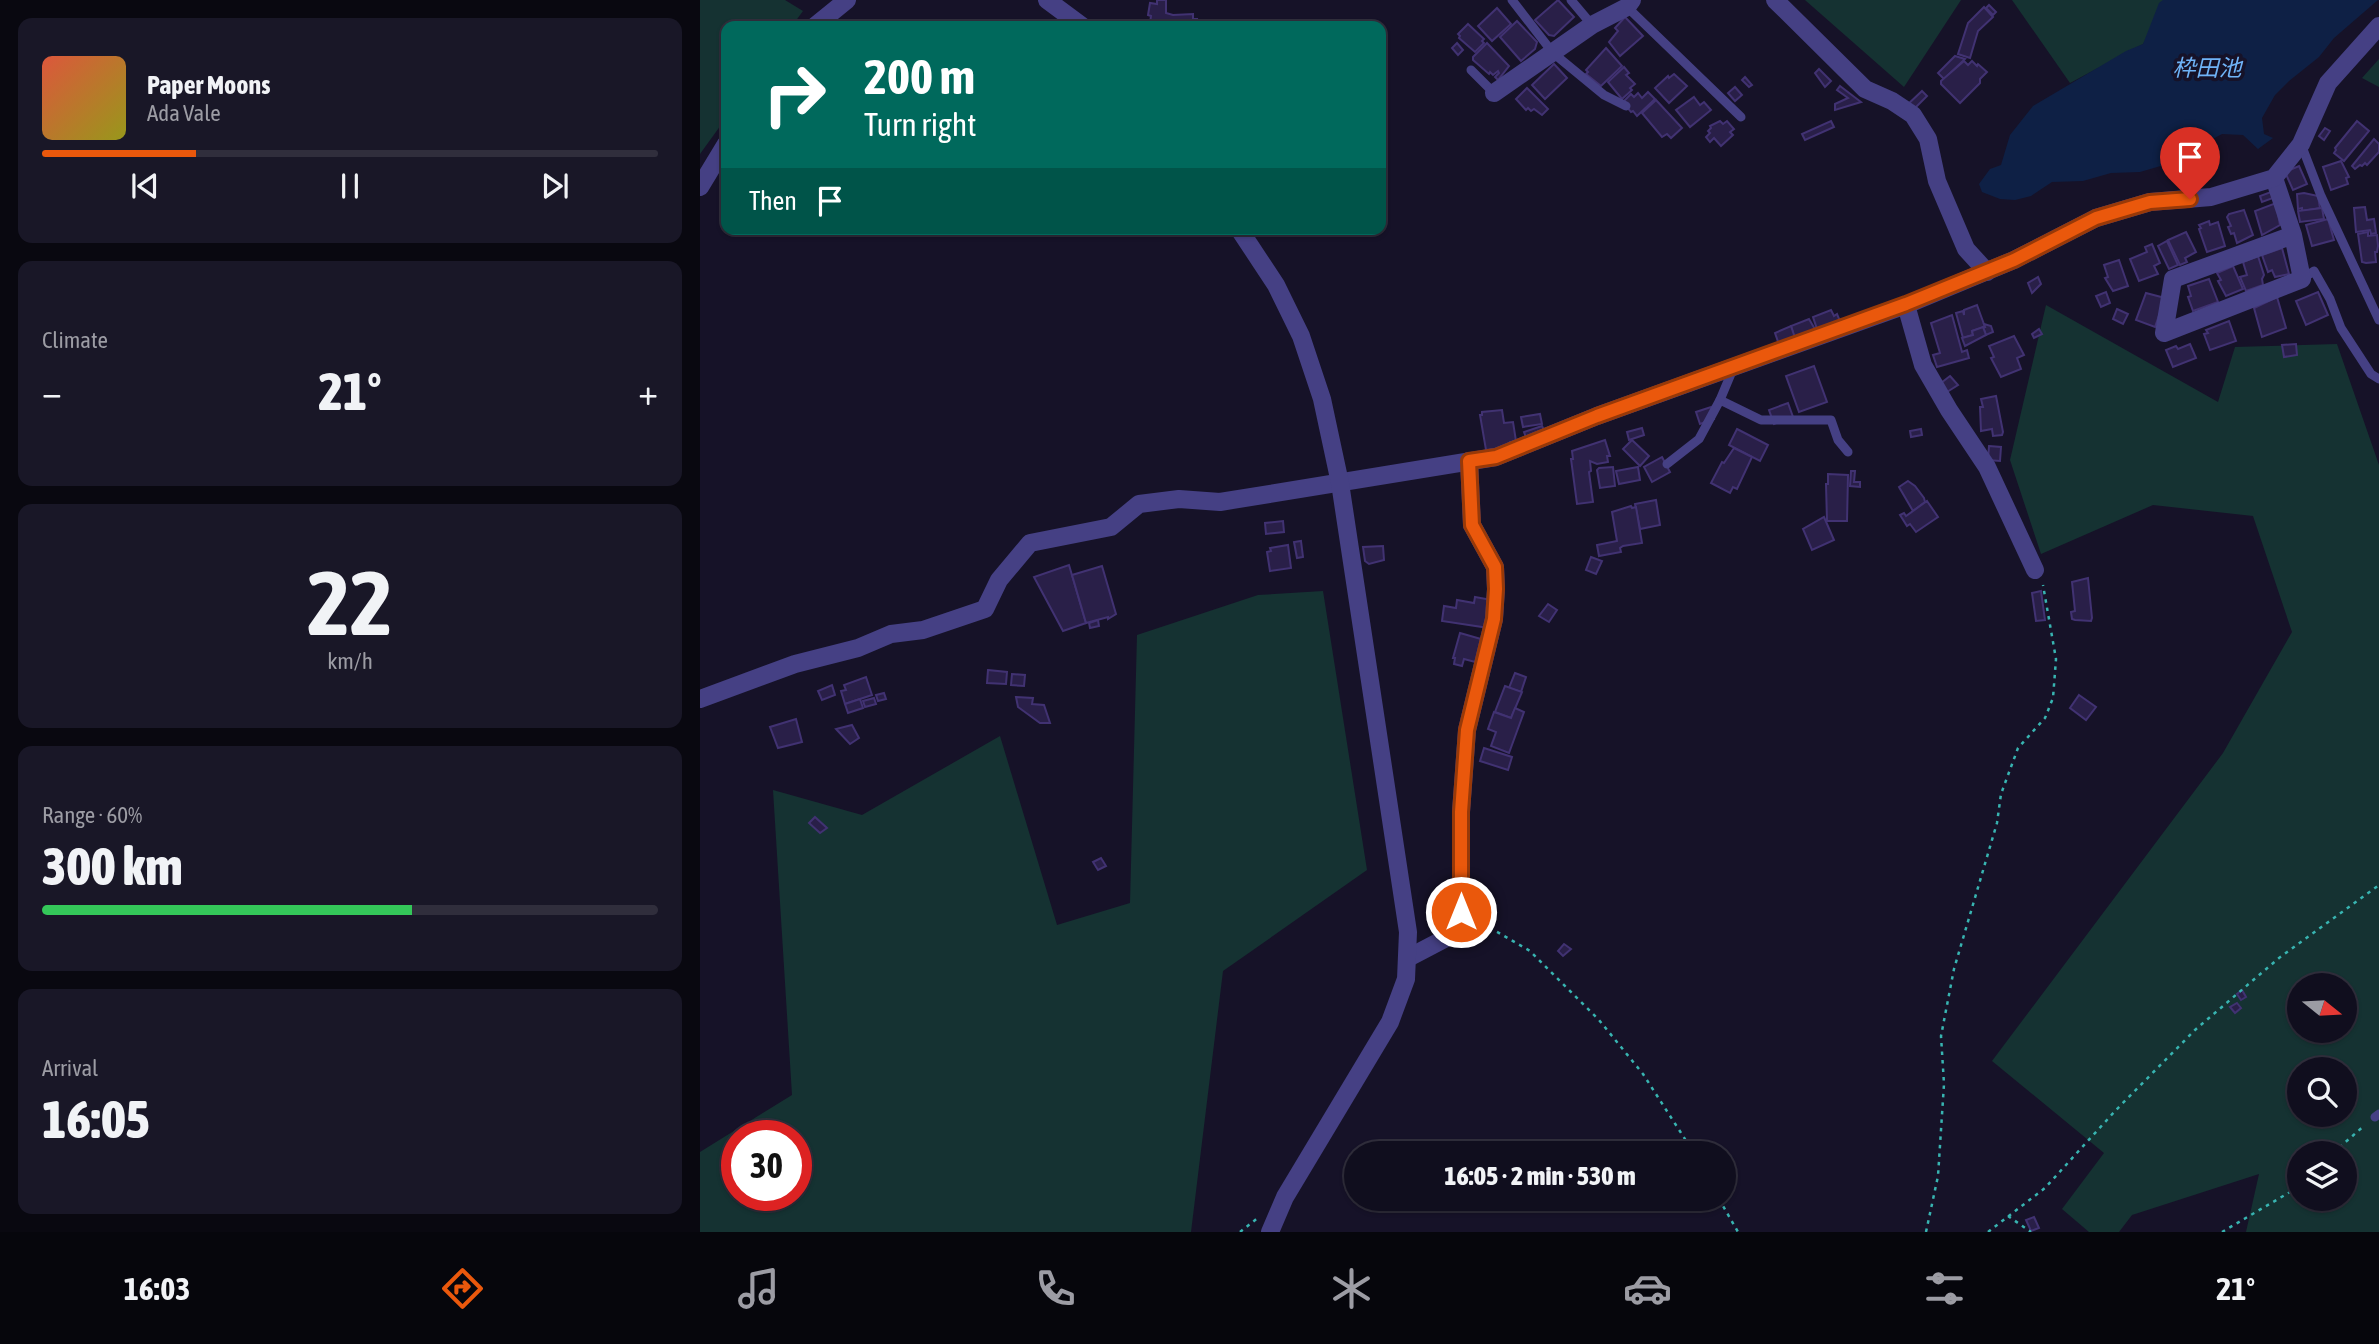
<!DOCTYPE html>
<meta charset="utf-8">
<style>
:root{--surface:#100e1e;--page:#191727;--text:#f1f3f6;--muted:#9c9ca4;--line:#302e3c;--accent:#ea580c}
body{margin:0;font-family:"Asap Condensed","Noto Sans JP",sans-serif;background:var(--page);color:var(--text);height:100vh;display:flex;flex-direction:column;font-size:26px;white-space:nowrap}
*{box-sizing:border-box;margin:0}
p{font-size:23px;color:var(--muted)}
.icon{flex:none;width:38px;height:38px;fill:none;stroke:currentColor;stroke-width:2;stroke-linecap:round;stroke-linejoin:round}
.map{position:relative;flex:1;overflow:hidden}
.panel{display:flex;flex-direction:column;gap:18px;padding:18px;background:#090810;width:700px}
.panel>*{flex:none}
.hud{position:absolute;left:21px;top:21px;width:665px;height:214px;border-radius:14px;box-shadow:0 2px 5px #0004,0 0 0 2px var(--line);background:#00695c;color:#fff;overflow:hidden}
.needle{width:46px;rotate:108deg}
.controls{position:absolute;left:1587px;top:973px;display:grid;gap:14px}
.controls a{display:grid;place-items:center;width:70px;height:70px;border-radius:50%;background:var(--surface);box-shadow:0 2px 5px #0004,0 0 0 2px var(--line);font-size:35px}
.speed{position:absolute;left:21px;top:1120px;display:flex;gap:14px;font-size:35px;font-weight:700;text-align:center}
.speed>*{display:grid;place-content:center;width:91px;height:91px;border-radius:50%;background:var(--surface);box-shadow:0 2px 5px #0004,0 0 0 2px var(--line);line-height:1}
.speed .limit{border:10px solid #d22;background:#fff;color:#111}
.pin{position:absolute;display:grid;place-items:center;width:60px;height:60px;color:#fff;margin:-72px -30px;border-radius:50% 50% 50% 0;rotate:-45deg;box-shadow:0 0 7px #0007}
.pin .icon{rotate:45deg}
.me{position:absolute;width:77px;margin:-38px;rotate:0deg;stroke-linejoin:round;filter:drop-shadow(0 0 5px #0008)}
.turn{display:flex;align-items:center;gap:24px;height:147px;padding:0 28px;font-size:32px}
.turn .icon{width:91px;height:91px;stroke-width:2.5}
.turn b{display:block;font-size:49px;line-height:60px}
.then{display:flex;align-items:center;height:66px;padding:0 28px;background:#0003;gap:14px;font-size:26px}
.big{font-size:52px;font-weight:800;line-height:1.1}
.panel .tile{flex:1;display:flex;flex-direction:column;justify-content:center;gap:10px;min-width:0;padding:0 24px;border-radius:14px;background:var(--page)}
.panel .dial{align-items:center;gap:0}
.dial b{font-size:91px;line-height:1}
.song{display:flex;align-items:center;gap:21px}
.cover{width:84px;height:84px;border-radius:10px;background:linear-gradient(135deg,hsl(10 70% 55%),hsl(60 70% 35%))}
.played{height:7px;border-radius:4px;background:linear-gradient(90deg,var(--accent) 25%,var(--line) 25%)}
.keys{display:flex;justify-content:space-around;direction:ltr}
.heat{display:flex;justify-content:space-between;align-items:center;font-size:38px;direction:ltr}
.charge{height:10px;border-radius:5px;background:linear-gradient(90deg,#34c759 60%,var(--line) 0)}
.trip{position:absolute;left:644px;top:1141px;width:392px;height:70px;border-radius:35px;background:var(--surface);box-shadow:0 2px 5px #0004,0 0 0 2px var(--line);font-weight:800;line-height:70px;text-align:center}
.dock{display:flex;height:112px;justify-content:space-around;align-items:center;background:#06060c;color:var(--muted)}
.dock .icon{width:49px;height:49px}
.dock .on{color:var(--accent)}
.dock b{font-size:32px;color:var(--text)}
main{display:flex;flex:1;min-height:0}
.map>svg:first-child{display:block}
.green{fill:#153232;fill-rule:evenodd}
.water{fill:#0e2045}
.building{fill:#291f48;stroke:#413272;stroke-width:2}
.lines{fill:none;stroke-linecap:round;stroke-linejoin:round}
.path{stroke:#38b4b1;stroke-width:2.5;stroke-dasharray:3.5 5;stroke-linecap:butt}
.service{stroke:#454084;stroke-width:9}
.minor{stroke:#454084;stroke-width:18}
.tertiary{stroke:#454084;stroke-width:18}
.route-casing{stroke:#983908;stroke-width:18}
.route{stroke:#ea580c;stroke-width:12}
.labels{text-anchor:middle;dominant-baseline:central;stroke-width:7;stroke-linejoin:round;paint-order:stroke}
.water-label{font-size:23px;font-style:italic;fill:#6fb3f7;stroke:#161228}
</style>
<main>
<section class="panel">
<div class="tile">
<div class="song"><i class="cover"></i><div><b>Paper Moons</b><p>Ada Vale</p></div></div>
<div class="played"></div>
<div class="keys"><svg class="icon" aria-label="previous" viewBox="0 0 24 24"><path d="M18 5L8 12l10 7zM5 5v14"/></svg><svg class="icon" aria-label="pause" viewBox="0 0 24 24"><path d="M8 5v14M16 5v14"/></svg><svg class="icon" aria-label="next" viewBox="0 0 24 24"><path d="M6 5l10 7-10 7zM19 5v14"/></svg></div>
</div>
<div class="tile"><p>Climate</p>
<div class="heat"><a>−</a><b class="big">21°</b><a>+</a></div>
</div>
<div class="tile dial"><b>22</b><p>km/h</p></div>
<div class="tile"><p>Range · 60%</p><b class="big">300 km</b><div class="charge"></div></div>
<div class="tile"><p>Arrival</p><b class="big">16:05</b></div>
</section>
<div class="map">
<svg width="1679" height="1232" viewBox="0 0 1679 1232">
<rect width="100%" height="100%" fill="#161228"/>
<g class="green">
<polygon points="0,0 85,0 103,11 92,26 26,26 26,118 0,154"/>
<polygon points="1105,0 1261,0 1204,87"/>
<polygon points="1312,0 1473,0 1443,44 1370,83"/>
<polygon points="1679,59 1679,87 1662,78"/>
<path d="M1346 305 1518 402 1535 347 1637 344 1679 465V1232H1546L1559 1174 1432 1215 1419 1232H1389L1362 1209 1404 1153 1292 1061 1523 753 1592 632 1553 516 1453 505 1341 554 1310 460ZM1600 985H1645V1031H1600ZM1600 1069H1645V1115H1600ZM1600 1153H1645V1199H1600Z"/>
<path d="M623 591 667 870 523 971 491 1232H0V1152L92 1095 73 790 162 815 300 736 357 925 430 903 437 635 558 595ZM37 1136H96V1195H37Z"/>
</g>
<polygon class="water" points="1463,0 1678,0 1634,38 1619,57 1589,81 1575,95 1562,118 1564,134 1573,138 1558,149 1543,135 1522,134 1464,165 1440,172 1411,173 1383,181 1352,182 1331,196 1315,200 1300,199 1282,192 1279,184 1290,169 1301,165 1310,135 1333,106 1426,51 1443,44 1459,3"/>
<g class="building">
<polygon points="457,0 466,0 466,13 473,15 493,14 493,19 497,19 496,26 444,26 444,22 450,23 451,16 448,15 450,3 457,4"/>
<polygon points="858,0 874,17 854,36 849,35 835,20"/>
<polygon points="1289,5 1296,12 1293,15 1286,8"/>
<polygon points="1284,7 1293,17 1278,31 1270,58 1258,54 1268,23"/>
<polygon points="797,8 811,24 792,41 778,26"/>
<polygon points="925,17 943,36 920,56 909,42 918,31 915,28"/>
<polygon points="817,21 837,42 835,49 821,61 800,37"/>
<polygon points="768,24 784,39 782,41 784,43 775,52 759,38 760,36 758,34"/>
<polygon points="757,43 763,50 758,55 752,48"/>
<polygon points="787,43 809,66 798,80 795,77 799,73 798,71 793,75 790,72 789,74 773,60 773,57"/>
<polygon points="906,48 922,66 901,86 886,74 888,72 886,70"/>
<polygon points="1255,56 1265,59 1244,79 1238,73"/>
<polygon points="1264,61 1268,65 1272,61 1277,66 1278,64 1287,72 1280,79 1280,83 1260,103 1241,84 1241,81"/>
<polygon points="854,64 867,78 845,99 832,85"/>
<polygon points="924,67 929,73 926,75 935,84 930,88 932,90 922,99 908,82"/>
<polygon points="1119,69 1131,81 1125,87 1115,73"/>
<polygon points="974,74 987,86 969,103 955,88 968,76 969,78"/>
<polygon points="1045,77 1052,85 1049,87 1042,80"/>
<polygon points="1140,86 1161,102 1135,110 1135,104 1148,98 1137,90"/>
<polygon points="1035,87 1042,95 1035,101 1028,93"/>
<polygon points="827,88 848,109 842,115 834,109 831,111 828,108 826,110 816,99"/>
<polygon points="1222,91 1227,96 1211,112 1206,106"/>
<polygon points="948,92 955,99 937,116 933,111 931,112 923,102 931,94 934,97 938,93 942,98"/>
<polygon points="994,97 1000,105 1004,102 1011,110 990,127 976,110"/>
<polygon points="956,100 982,128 971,138 967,134 962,137 942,113"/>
<polygon points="1020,121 1023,124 1027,121 1034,129 1030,132 1033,135 1021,146 1014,138 1010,142 1006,137 1010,133 1008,131 1011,128 1010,126"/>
<polygon points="1131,121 1134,127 1105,140 1102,134"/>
<polygon points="1657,121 1669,131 1644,161 1634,153 1636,150 1635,148"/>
<polygon points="1625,128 1630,131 1624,140 1619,136"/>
<polygon points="1674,139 1679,144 1679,152 1667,165 1665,163 1662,166 1660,165 1655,169 1652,166"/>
<polygon points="1641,161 1649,177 1646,178 1648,184 1631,190 1623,167"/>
<polygon points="1599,166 1607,184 1593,190 1585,172"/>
<polygon points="1571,192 1573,198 1562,202 1560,196"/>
<polygon points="1604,193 1618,196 1620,208 1602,211 1602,208 1598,209 1597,194"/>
<polygon points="1576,203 1580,225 1562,235 1555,211"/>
<polygon points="1665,207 1667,220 1674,219 1676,233 1671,234 1670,230 1656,232 1654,208"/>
<polygon points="1622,208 1624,219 1600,222 1598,211"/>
<polygon points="1544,210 1553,235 1537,243 1534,233 1531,234 1528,227 1531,226 1527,217 1529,214"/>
<polygon points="1628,219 1634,240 1612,246 1606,225"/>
<polygon points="1509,221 1510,225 1518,222 1525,246 1507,252 1499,229 1501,228 1499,225"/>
<polygon points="1486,232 1496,252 1485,258 1487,262 1480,265 1468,240"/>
<polygon points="1668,232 1668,236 1677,235 1678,246 1677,252 1675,252 1676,262 1666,263 1662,262 1658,234"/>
<polygon points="1467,241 1478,265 1469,269 1458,246"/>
<polygon points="1452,244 1460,263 1454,266 1458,274 1439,281 1430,259 1447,252 1445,247"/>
<polygon points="1582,248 1589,274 1575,277 1572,270 1568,272 1562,255"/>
<polygon points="1558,256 1564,275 1562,279 1563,285 1546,291 1540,277 1547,275 1543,262"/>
<polygon points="1419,260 1428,286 1413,291 1405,278 1408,277 1404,265"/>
<polygon points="1533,266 1543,289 1526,296 1518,281 1521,280 1517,273"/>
<polygon points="1338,277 1341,284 1332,293 1328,283"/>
<polygon points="1509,279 1518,302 1493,311 1488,297 1491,296 1488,286"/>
<polygon points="1406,292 1410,303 1401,307 1396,296"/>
<polygon points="1618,292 1628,315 1606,325 1596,301"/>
<polygon points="1446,293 1465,298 1455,327 1436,320"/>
<polygon points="1577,297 1586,328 1562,337 1554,308"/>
<polygon points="1277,305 1285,327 1272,331 1273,335 1263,338 1256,313 1263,311 1264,315 1264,310"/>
<polygon points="1417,309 1428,314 1423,324 1413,319"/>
<polygon points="1131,310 1134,316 1137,314 1145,333 1118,332 1113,317"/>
<polygon points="1252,315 1262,352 1267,350 1269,358 1237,367 1233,355 1240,353 1231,323"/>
<polygon points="1109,319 1116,331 1095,339 1091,326"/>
<polygon points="1529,321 1536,341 1510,350 1504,334 1508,333 1506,330"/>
<polygon points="1284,324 1291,326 1293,332 1286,335 1283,327 1285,327"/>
<polygon points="1091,326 1099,350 1083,356 1075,333"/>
<polygon points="1283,327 1286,335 1265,346 1262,338 1273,335 1272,331"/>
<polygon points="1339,329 1342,334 1334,338 1332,334"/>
<polygon points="1314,336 1324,355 1317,358 1321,369 1301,377 1291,358 1294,357 1289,346"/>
<polygon points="1490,344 1496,358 1473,367 1466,350 1476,346 1478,349"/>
<polygon points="1596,344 1597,355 1584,357 1582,345"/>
<polygon points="1114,366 1127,402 1099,412 1086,376"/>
<polygon points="1250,376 1258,385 1247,392 1241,383"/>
<polygon points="1296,396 1303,432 1302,435 1293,436 1292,429 1281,431 1280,407 1283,407 1281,399"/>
<polygon points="1088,403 1093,417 1074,424 1069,410"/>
<polygon points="1011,407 1014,419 1000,424 996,412"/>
<polygon points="802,410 804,423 813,422 816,441 810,442 810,447 786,450 780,415 782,415 782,412"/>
<polygon points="840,414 842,424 823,427 821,417"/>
<polygon points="842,426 846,434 830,447 824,432"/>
<polygon points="942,428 944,435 929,440 927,432"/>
<polygon points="1037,429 1068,445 1060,461 1029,445"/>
<polygon points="1221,429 1222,435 1211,437 1210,431"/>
<polygon points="905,440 910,456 907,456 908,462 897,464 890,461 891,471 889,472 893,502 877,504 871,459 873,459 872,451"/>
<polygon points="932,440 949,456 940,466 923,449"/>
<polygon points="1289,446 1301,447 1300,461 1288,460"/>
<polygon points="1034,448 1052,457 1037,489 1033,487 1030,493 1011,483 1022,462 1024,463"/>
<polygon points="962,457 970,472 952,482 944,467"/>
<polygon points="913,467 915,486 900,488 897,470 899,468"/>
<polygon points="938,467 940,480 919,484 916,471"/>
<polygon points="1151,471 1155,471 1154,482 1160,482 1160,487 1150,486"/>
<polygon points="1128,474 1148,475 1147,521 1127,521 1126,484 1128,484"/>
<polygon points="1208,481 1215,486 1224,498 1225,502 1213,511 1199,487"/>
<polygon points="956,500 960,525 940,529 935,504"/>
<polygon points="1227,501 1238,517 1216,532 1210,524 1207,526 1200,515 1204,513 1206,516"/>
<polygon points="931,506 932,508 936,507 942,543 923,546 920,548 921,552 899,556 897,545 917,541 912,512"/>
<polygon points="1124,517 1134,540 1112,550 1103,529"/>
<polygon points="583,521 584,532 566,534 565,523"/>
<polygon points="601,541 603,557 597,558 594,542"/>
<polygon points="588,545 591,568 570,571 567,552 571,551 570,548"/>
<polygon points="683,546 684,560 669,564 665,561 663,547"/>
<polygon points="891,557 902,561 896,574 886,570"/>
<polygon points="369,565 386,623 363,631 334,577"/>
<polygon points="402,566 416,614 408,619 408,617 386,623 372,575"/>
<polygon points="1388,578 1392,618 1391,621 1375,620 1372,619 1371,612 1375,611 1372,582"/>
<polygon points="1341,591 1345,620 1336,621 1332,593"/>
<polygon points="775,597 792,600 789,628 742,621 744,606 756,608 757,600 774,603"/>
<polygon points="848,604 857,610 849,622 839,616"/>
<polygon points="398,620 399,626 390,628 389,623"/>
<polygon points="760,633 781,639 779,663 764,659 762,666 754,664 755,658 753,658"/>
<polygon points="288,670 307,672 306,684 287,683"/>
<polygon points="815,673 826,677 821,692 809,688"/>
<polygon points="312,674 325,675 324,686 311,685"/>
<polygon points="166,677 172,695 145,704 141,691 146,690 144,685"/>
<polygon points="132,685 135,695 122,700 118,691"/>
<polygon points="805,686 822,692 811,718 795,712"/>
<polygon points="184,693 186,699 178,701 176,695"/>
<polygon points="1379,695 1396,707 1386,720 1370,708"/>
<polygon points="316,697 333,698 332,704 344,705 350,723 340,723 318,707"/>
<polygon points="174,698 176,704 165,707 163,701"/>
<polygon points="160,699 163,708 148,713 145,704"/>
<polygon points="815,708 824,712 809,753 791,746 796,732 788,729 794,712 811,718"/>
<polygon points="96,719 102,742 78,748 70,727"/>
<polygon points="152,725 159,738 150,744 136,729"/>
<polygon points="784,748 812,757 808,770 780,761"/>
<polygon points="115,817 127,828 120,833 109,823"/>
<polygon points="401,858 406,866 398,870 393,862"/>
<polygon points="864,944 871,949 863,956 858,951"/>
<polygon points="1542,990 1546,997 1541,1000 1537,994"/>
<polygon points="1537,1003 1541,1008 1535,1013 1530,1007"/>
<polygon points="1334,1217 1339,1228 1331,1231 1326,1220"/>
</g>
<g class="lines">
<g class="path">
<polyline points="775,919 830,951 899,1020 943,1074 994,1153"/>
<polyline points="1633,1153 1665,1125"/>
<polyline points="1019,1199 1038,1232"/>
<polyline points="1308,1216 1331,1232"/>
<polyline points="540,1232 559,1217"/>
<polyline points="1226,1232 1238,1176 1244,1084 1241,1036 1254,969 1297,823 1301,794 1318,748 1345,718 1353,698 1356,659 1343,585"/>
<polyline points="1288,1232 1345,1188 1416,1110 1495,1030 1579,958 1679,885"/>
<polyline points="1522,1232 1590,1192 1600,1183"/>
</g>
<g class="service">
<polyline points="812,0 853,53 904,95 926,106"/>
<polyline points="871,0 892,25"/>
<polyline points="927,7 1041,117"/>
<polyline points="771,70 794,93"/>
<polyline points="1601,144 1621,196 1679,320"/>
<polyline points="1602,279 1614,271 1630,299 1641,328 1671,374 1679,379"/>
<polyline points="1020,400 1061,420 1131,420 1138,440 1148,452"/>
<polyline points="967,464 999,439 1020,400 1033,369"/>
<polyline points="1675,1117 1679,1114"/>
</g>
<g class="minor">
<polyline points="1075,0 1165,89 1192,101 1213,115 1228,139 1237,181 1266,249 1287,272"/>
<polyline points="115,26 147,0"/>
<polyline points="794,93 892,25 927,7 932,0"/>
<polyline points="1574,178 1593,235 1602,279 1464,333 1473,279 1593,235"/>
<polyline points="0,187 26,144"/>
<polyline points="1206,305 1223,365 1249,410 1287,467 1335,570"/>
<polyline points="0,699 95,664 158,648 191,634 223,630 285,609 299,580 330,543 411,527 439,504 479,499 520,502 796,457 897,416 1206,305 1314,260 1396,218 1450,202 1511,197 1574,178 1601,144 1628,83 1679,26"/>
<polyline points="708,958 750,936 761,912 761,812 767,730 794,619 796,589 795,567 772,525 769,461"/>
</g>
<g class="tertiary">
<polyline points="347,0 382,26"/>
<polyline points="539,229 576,285 601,336 622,399 640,483 708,932 706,979 690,1022 585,1197 570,1232"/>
</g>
</g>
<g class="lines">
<g class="route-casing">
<polyline id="route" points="761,912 761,812 767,730 794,619 796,589 795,567 772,525 769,461 796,457 897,416 1206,304 1314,260 1396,218 1450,202 1490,199"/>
</g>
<use href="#route" class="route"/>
</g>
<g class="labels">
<g class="water-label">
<text x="1507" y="68">枠田池</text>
</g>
</g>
</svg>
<div class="controls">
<a><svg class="needle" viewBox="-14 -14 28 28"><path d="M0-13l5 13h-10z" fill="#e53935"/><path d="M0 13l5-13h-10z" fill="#9c9ca4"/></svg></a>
<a><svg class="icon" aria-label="search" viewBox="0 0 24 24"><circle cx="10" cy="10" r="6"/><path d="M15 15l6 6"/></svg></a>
<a><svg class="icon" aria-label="layers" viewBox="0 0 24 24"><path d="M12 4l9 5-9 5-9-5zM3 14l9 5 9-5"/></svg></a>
</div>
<div class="speed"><div class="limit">30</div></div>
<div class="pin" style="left:1490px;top:199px;background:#d93025"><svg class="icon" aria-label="arrive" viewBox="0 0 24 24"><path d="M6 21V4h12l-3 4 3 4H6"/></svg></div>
<svg class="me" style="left:761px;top:912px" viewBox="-20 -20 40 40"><circle r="17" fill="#ea580c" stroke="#fff" stroke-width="3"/><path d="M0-11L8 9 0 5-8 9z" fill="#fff"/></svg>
<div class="trip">16:05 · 2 min · 530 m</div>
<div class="hud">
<div class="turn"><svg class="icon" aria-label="right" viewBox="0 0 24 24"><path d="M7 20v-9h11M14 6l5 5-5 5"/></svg><div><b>200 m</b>Turn right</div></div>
<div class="then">Then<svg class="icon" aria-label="arrive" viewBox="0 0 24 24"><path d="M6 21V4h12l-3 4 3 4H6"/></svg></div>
</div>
</div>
</main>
<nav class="dock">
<b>16:03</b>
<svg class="icon on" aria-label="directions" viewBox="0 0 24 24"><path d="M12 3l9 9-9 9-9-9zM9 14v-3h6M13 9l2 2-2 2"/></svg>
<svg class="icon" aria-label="music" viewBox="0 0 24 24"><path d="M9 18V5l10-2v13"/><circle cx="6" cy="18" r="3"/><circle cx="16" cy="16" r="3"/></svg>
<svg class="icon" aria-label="phone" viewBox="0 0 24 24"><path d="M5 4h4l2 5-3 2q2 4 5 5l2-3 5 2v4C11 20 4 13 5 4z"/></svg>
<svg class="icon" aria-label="climate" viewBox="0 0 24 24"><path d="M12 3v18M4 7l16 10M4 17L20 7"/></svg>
<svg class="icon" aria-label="car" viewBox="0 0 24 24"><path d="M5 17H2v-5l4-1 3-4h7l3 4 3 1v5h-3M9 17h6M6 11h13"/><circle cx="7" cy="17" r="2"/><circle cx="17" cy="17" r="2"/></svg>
<svg class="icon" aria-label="filters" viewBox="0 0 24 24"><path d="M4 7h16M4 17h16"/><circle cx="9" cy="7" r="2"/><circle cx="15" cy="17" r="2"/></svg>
<b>21°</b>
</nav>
